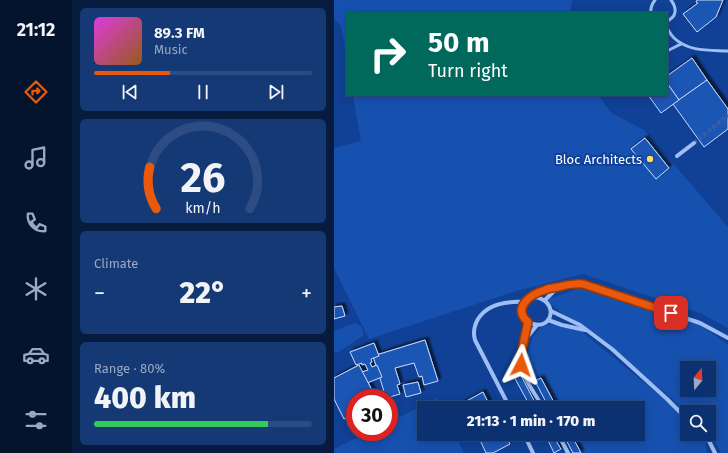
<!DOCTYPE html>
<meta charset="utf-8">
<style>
:root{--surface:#0c3170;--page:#153975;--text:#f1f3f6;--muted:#9aa9c3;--line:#2c4c83;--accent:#ea580c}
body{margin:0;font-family:"Fira Sans",sans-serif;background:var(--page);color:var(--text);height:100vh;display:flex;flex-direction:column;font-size:15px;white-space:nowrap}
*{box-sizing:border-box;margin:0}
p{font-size:13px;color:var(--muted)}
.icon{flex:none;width:22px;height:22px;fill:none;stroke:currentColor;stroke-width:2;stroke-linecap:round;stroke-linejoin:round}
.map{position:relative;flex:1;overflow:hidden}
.panel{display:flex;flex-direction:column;gap:8px;padding:8px;background:#071b3e;width:262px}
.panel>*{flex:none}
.banner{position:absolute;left:12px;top:12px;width:322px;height:84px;border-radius:0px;box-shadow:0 2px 10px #0003,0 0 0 1px var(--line);background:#00695c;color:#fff;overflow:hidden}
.needle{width:26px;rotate:18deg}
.tools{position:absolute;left:346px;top:361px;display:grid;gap:8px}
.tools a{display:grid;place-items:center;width:36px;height:36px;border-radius:0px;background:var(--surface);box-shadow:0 2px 10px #0003,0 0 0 1px var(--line);font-size:20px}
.speed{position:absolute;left:12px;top:389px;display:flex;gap:8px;font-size:20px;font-weight:700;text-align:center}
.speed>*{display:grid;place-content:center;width:52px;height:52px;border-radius:50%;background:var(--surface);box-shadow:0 2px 10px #0003,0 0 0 1px var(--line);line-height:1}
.speed .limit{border:6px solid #d22;background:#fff;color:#111}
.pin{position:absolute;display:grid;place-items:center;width:34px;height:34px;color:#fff;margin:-17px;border-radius:8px;box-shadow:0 2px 6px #0006}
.me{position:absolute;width:44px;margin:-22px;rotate:4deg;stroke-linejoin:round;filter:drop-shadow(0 0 3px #0008)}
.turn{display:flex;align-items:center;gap:14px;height:84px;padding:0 16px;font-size:18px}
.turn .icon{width:52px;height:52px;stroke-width:2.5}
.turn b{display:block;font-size:28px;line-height:34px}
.big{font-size:30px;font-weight:800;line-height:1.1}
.panel .widget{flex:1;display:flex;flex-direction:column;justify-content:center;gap:6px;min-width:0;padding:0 14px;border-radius:6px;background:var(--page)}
.panel .dial{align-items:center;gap:0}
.dial svg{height:104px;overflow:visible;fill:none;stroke:var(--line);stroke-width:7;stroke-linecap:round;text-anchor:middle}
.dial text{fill:var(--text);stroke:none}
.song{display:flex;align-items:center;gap:12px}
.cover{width:48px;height:48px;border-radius:6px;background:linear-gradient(135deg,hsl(300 70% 55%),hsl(30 70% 35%))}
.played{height:4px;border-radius:2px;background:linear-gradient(90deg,var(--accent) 35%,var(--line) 35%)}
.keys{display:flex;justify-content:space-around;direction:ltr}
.heat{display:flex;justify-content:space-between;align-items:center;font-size:22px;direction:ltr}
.charge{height:6px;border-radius:3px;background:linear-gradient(90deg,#34c759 80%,var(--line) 0)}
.trip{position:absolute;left:83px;top:401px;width:228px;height:40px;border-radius:0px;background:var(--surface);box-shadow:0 2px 10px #0003,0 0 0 1px var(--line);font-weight:800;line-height:40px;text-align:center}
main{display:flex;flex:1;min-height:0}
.tabs{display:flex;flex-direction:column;width:72px;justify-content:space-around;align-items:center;background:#05142d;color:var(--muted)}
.tabs .icon{width:28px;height:28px}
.tabs .selected{color:var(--accent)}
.tabs b{font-size:18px;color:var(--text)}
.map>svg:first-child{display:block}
.green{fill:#1751b0;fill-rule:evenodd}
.building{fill:#1d56b5;stroke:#c7dcfe;filter:url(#shadow)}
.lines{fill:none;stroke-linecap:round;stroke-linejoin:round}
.street-tunnel{stroke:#345ea6;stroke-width:4;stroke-dasharray:4 2;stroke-linecap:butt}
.lane{stroke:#9fbff4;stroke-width:3}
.street{stroke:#9fbff4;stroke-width:4}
.route-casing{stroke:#983908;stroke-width:10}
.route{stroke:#ea580c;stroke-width:7}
.poi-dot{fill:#ffdd62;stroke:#104196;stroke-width:1.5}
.labels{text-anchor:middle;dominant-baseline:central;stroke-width:4;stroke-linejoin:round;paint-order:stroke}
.poi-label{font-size:13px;fill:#fff;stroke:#104196;text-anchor:end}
</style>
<main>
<nav class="tabs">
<b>21:12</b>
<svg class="icon selected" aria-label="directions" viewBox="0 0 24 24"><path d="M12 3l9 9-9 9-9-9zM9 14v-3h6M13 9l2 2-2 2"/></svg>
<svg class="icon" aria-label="music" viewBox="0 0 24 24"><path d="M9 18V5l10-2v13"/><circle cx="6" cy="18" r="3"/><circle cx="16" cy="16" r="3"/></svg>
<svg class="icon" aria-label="phone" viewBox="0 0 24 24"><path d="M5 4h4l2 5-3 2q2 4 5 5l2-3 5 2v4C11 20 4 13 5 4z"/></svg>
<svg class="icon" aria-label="climate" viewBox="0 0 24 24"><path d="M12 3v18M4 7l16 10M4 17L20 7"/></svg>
<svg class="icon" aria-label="car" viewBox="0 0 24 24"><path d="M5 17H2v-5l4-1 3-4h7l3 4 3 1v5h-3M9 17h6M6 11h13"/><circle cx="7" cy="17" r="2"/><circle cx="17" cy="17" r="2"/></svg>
<svg class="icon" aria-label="filters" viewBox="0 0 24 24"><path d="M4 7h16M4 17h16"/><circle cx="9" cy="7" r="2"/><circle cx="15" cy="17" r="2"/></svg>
</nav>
<section class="panel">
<div class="widget">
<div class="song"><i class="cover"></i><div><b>89.3 FM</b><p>Music</p></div></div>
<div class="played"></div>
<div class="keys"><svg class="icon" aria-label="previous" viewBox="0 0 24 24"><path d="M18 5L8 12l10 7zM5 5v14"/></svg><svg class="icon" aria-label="pause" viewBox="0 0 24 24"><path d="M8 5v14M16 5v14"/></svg><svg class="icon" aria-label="next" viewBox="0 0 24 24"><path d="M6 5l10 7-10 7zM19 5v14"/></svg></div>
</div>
<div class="widget dial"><svg viewBox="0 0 100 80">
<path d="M14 69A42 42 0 1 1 86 69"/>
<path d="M14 69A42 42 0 0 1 9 37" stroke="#ea580c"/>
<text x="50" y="56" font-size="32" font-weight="700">26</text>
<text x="50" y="72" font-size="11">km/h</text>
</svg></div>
<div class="widget"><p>Climate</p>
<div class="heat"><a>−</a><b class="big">22°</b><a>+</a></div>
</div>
<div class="widget"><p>Range · 80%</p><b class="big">400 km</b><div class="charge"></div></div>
</section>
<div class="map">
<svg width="394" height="453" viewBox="0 0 394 453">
<defs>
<filter id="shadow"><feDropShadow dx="3" dy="-3" stdDeviation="1" flood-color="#0009"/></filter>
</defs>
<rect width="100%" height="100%" fill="#104196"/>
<g class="green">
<polygon points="0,0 238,0 236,13 13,13 13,61 7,26 0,18"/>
<polygon points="19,95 265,95 277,113 310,130 394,227 394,328 368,314 249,274 182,291 35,339 0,268 0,148 27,141"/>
<path d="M246 288 367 325 394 345V453H387L380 440 374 434H375V412H353V413L334 395 211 300ZM353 368H375V390H353Z"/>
<polygon points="21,323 27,326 29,331 29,336 6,351 0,353 0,331"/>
<polygon points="218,324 247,331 335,403 353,421 353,434 366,434 370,438 373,453 251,453 238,434 304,434 304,408 223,408 193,358 198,338 207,327"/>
<polygon points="103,398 108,408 90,408 90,434 121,434 130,453 0,453 0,449 34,432 55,432 55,422"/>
</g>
<g class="building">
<polygon points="363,0 389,0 382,17 363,32 349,14 364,3 362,2"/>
<polygon points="358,58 373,80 345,100 333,83 333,76"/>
<polygon points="373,80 394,109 394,129 370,147 339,104"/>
<polygon points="333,83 345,100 327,113 314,95 333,95"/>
<polygon points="311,138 335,168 322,179 297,149"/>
<polygon points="8,306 11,316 0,319 0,307"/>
<polygon points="91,340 104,381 90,385 88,376 85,377 80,363 61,368 66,384 63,385 66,394 52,398 39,356"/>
<polygon points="40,343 45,356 37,359 38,362 36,363 38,367 43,365 48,377 33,383 28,372 34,370 31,364 28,365 28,363 22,365 16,352"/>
<polygon points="25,365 42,398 21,398 21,417 20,414 10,419 0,399 0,378"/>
<polygon points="184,370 204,408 197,408 178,373"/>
<polygon points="207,378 223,408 215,408 201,381"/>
<polygon points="84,382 87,393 72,397 69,385"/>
<polygon points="149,392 157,408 129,408 127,404"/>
<polygon points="140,434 171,434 176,444 159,453 152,453 146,440 144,441"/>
<polygon points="211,434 218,434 227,449 220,453"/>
<polygon points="229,434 237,434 247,453 239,453"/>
</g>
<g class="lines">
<polyline class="street-tunnel" points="360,143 394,115"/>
<g class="lane">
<path d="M317 13C316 8 318 4 321 0"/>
<path d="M333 21C343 17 343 8 337 0"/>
<path d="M333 28C335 31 337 35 340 38 355 52 375 50 394 51"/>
<polyline points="333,51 347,44"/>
</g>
<g class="street">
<polyline points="343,156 360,143"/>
<path d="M201 297C225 301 219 330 199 324 195 323 191 321 189 317 183 307 193 299 201 297Z"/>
<path d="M197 298C207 291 211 290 223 287 232 285 239 283 249 284L366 323 394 338"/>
<polyline points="211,300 223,288"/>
<polyline points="217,311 246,325 278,349 333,399 353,419"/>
<polyline points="214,320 228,325 251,330"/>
<path d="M194 322C192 334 186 348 187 359 187 377 201 393 209 408"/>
<polyline points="191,340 203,325"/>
<path d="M176 408 141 340C139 333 140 326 144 319 154 303 173 301 191 302"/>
<polyline points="190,434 199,453"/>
<polyline points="224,434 234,453"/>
<polyline points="368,434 375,441 381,453"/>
</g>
</g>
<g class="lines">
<g class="route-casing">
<path id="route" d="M187 365V354L194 322C177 308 197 294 211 290 215 288 220 288 224 287 233 285 240 283 249 284L337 313"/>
</g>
<use href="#route" class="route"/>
</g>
<circle class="poi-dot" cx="316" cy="159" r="4"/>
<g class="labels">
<g class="poi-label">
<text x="308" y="159">Bloc Architects</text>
</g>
</g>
</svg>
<div class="tools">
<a><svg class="needle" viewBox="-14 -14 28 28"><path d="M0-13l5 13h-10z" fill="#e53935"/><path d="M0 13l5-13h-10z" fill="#9aa9c3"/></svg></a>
<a><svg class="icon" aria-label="search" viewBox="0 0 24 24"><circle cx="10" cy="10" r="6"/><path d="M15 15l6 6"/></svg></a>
</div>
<div class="speed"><div class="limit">30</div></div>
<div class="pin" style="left:337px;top:313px;background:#d93025"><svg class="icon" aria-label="arrive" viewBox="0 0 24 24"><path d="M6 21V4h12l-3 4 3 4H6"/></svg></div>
<svg class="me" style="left:187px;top:365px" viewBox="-20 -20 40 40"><path d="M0-17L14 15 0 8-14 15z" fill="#ea580c" stroke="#fff" stroke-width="4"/></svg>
<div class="trip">21:13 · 1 min · 170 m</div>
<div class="banner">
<div class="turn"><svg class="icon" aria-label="right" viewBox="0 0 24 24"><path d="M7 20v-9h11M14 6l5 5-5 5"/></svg><div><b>50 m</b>Turn right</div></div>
</div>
</div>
</main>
